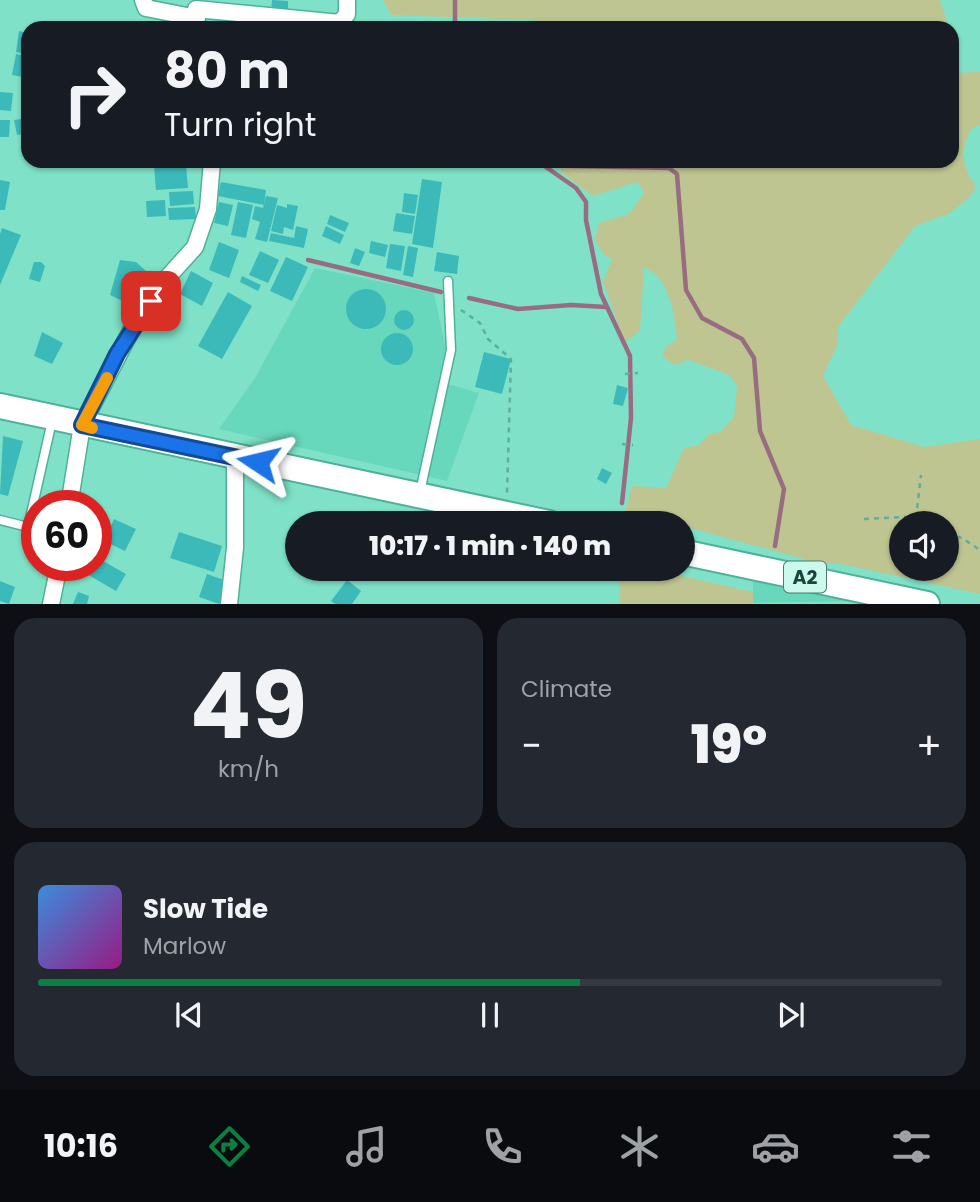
<!DOCTYPE html>
<meta charset="utf-8">
<style>
:root{--surface:#171b24;--page:#242831;--text:#f1f3f6;--muted:#9ea1a6;--line:#363941;--accent:#0b8043}
body{margin:0;font-family:Poppins,sans-serif;background:var(--page);color:var(--text);height:100vh;display:flex;flex-direction:column;font-size:26px;white-space:nowrap}
*{box-sizing:border-box;margin:0}
p{font-size:23px;color:var(--muted)}
.icon{flex:none;width:38px;height:38px;fill:none;stroke:currentColor;stroke-width:2;stroke-linecap:round;stroke-linejoin:round}
.map{position:relative;height:604px;overflow:hidden}
.sheet{display:flex;flex-direction:column;gap:14px;padding:14px;background:#0d0f14;flex:1}
.sheet>*{flex:none}
.banner{position:absolute;left:21px;top:21px;width:938px;height:147px;border-radius:21px;box-shadow:0 2px 5px #0004;background:#171b24;color:var(--text);overflow:hidden}
.tools{position:absolute;left:889px;top:511px;display:grid;gap:14px}
.tools a{display:grid;place-items:center;width:70px;height:70px;border-radius:50%;background:var(--surface);box-shadow:0 2px 5px #0004;font-size:35px}
.speed{position:absolute;left:21px;top:490px;display:flex;gap:14px;font-size:35px;font-weight:700;text-align:center}
.speed>*{display:grid;place-content:center;width:91px;height:91px;border-radius:50%;background:var(--surface);box-shadow:0 2px 5px #0004;line-height:1}
.speed .limit{border:10px solid #d22;background:#fff;color:#111}
.pin{position:absolute;display:grid;place-items:center;width:60px;height:60px;color:#fff;margin:-30px;border-radius:14px;box-shadow:0 4px 10px #0006}
.me{position:absolute;width:77px;margin:-38px;rotate:280deg;stroke-linejoin:round;filter:drop-shadow(0 0 5px #0008)}
.turn{display:flex;align-items:center;gap:24px;height:147px;padding:0 28px;font-size:32px}
.turn .icon{width:91px;height:91px;stroke-width:2.5}
.turn b{display:block;font-size:49px;line-height:60px}
.big{font-size:52px;font-weight:800;line-height:1.1}
.sheet .card{flex:1;display:flex;flex-direction:column;justify-content:center;gap:10px;min-width:0;padding:0 24px;border-radius:21px;background:var(--page)}
.sheet .dial{align-items:center;gap:0}
.dial b{font-size:91px;line-height:1}
.song{display:flex;align-items:center;gap:21px}
.cover{width:84px;height:84px;border-radius:10px;background:linear-gradient(135deg,hsl(210 70% 55%),hsl(310 70% 35%))}
.played{height:7px;border-radius:4px;background:linear-gradient(90deg,var(--accent) 60%,var(--line) 60%)}
.keys{display:flex;justify-content:space-around;direction:ltr}
.heat{display:flex;justify-content:space-between;align-items:center;font-size:38px;direction:ltr}
.sheet .tiles{flex:1;display:grid;gap:14px;grid-template-columns:1fr 1fr}
.card:last-child{grid-column:span 2}
.trip{position:absolute;left:285px;top:511px;width:410px;height:70px;border-radius:35px;background:var(--surface);box-shadow:0 2px 5px #0004;font-weight:800;line-height:70px;text-align:center}
.menu{display:flex;height:112px;justify-content:space-around;align-items:center;background:#090b0e;color:var(--muted)}
.menu .icon{width:49px;height:49px}
.menu .on{color:var(--accent)}
.menu b{font-size:32px;color:var(--text)}
.map>svg:first-child{display:block}
.built{fill:#68d8bc}
.green{fill:#bec590;fill-rule:evenodd}
.lines{fill:none;stroke-linecap:round;stroke-linejoin:round}
.stream{stroke:#996d81;stroke-width:4.5}
.building{fill:#3cbab9}
.lane-casing{stroke:#4eb299;stroke-width:11}
.street-casing{stroke:#4eb299;stroke-width:19}
.primary-casing{stroke:#4eb299;stroke-width:28}
.path{stroke:#5eae9a;stroke-width:2.5;stroke-dasharray:5 5;stroke-linecap:butt}
.lane{stroke:#fff;stroke-width:8}
.street{stroke:#fff;stroke-width:16}
.primary{stroke:#fff;stroke-width:24}
.route-casing{stroke:#114b97;stroke-width:18}
.route{stroke:#1a73e8;stroke-width:12}
.slow{stroke:#f59e0b;stroke-width:12}
.labels{text-anchor:middle;dominant-baseline:central;stroke-width:7;stroke-linejoin:round;paint-order:stroke}
.shield{fill:#cbf9eb;stroke:#4f7a6f;stroke-width:2}
.shield-label{font-size:19px;font-weight:bold;fill:#1a443a}
</style>
<div class="map">
<svg width="980" height="604" viewBox="0 0 980 604">
<rect width="100%" height="100%" fill="#7fe2c8"/>
<g class="built">
<polygon points="315,268 434,293 447,354 438,381 479,393 447,481 219,429 255,378"/>
<polygon points="753,580 861,601 753,603"/>
</g>
<g class="green">
<polygon points="383,0 940,0 949,28 617,28 531,20 391,15"/>
<path d="M980 72V125L972 128C959 151 962 166 976 187L969 198 948 214 915 226 838 327V343L823 376 851 425 924 447 980 439V594L841 564H822L683 526 682 523H670L625 512 632 486 666 488 684 448 699 445 709 434 720 432 734 417 737 387 730 375 688 360 675 365 662 356 666 346 677 340C674 314 671 279 644 267L640 330 625 343 603 282 612 259 604 255 595 240 599 223 629 214 644 193 637 182 593 196 562 173 556 162 952 161V73ZM901 523H947V569H901Z"/>
<polygon points="618,569 673,574 753,592 753,603 620,603"/>
</g>
<g class="lines">
<g class="stream">
<polyline points="455,28 455,0"/>
<polyline points="513,161 528,165 669,168 677,174 686,290 702,318 742,339 754,358 760,431 784,489 775,546"/>
<polyline points="543,165 576,188 586,202 586,220 601,294 630,356 631,418 622,503"/>
<polyline points="308,260 441,292"/>
<polyline points="469,298 518,309 571,305 606,307"/>
</g>
</g>
<g class="building">
<polygon points="272,0 288,1 288,14 271,13"/>
<polygon points="19,31 28,33 28,54 16,52"/>
<polygon points="16,54 28,57 28,78 12,75"/>
<polygon points="0,92 13,93 11,111 0,110"/>
<polygon points="27,118 28,133 17,135 14,120"/>
<polygon points="0,120 10,120 9,137 0,137"/>
<polygon points="186,164 188,188 156,190 154,166"/>
<polygon points="422,179 442,182 433,248 412,244"/>
<polygon points="0,180 10,182 5,210 0,210"/>
<polygon points="221,182 266,190 264,205 218,196"/>
<polygon points="193,191 194,204 170,206 169,192"/>
<polygon points="404,193 418,195 415,214 402,212"/>
<polygon points="266,196 278,198 267,242 255,239 260,222 252,219 255,206 263,208"/>
<polygon points="165,200 166,216 147,217 146,201"/>
<polygon points="219,202 233,205 228,226 214,223"/>
<polygon points="238,202 253,205 246,238 231,235"/>
<polygon points="287,204 298,206 293,230 284,227 283,234 271,231 277,205 287,208"/>
<polygon points="195,207 196,219 169,220 168,208"/>
<polygon points="396,213 415,216 412,234 393,231"/>
<polygon points="330,215 349,223 345,232 327,224"/>
<polygon points="296,226 308,229 304,248 269,241 271,233 294,238"/>
<polygon points="326,226 344,235 340,244 322,236"/>
<polygon points="2,228 21,235 0,285 0,234"/>
<polygon points="371,241 388,245 385,257 369,253"/>
<polygon points="219,242 239,250 229,278 209,270"/>
<polygon points="390,244 405,246 401,271 386,268"/>
<polygon points="408,246 418,248 413,277 403,275"/>
<polygon points="355,248 365,252 359,266 350,263"/>
<polygon points="260,251 279,260 268,283 249,275"/>
<polygon points="437,252 459,256 457,274 434,271"/>
<polygon points="286,257 308,267 292,301 270,291"/>
<polygon points="120,260 136,262 146,271 144,292 139,301 135,299 131,305 110,295"/>
<polygon points="34,262 41,262 45,266 40,282 29,279"/>
<polygon points="191,271 213,283 202,306 180,294"/>
<polygon points="242,276 261,285 258,291 240,282"/>
<circle cx="366" cy="309" r="20"/>
<polygon points="228,292 252,306 222,359 198,346"/>
<circle cx="404" cy="320" r="10"/>
<polygon points="42,332 63,343 52,364 34,356"/>
<circle cx="397" cy="349" r="16"/>
<polygon points="484,352 511,359 502,394 475,387"/>
<polygon points="617,385 628,388 623,406 613,404"/>
<polygon points="3,436 23,441 8,496 0,494"/>
<polygon points="602,468 612,473 606,484 597,479"/>
<polygon points="114,519 136,529 125,551 104,541"/>
<polygon points="179,532 222,546 214,572 170,558"/>
<polygon points="96,557 126,574 116,591 85,573 90,565 96,565"/>
<polygon points="207,574 227,581 219,604 199,597"/>
<polygon points="347,580 361,591 352,604 335,604 331,601"/>
<polygon points="0,581 15,587 9,604 0,601"/>
<polygon points="78,592 89,596 87,604 73,604"/>
</g>
<g class="lines">
<g class="lane-casing">
<g id="lane">
<polyline points="420,492 451,350 448,281"/>
<polyline points="0,520 28,527 52,421"/>
</g>
</g>
<g class="street-casing">
<g id="street">
<polyline points="143,0 146,8 197,18"/>
<polyline points="196,9 340,23 347,14 347,0"/>
<polyline points="69,506 82,425 135,323 167,278 195,247 208,209 212,161"/>
<polyline points="51,604 59,565"/>
<polyline points="229,604 235,548 235,458"/>
</g>
</g>
<g class="primary-casing">
<g id="primary">
<polyline points="0,406 549,523"/>
<polyline points="682,552 927,604"/>
</g>
</g>
<g class="path">
<polyline points="461,310 480,323 488,339 511,359 507,493"/>
<polyline points="625,374 638,373"/>
<polyline points="622,444 633,445"/>
<polyline points="916,518 921,475"/>
<polyline points="864,519 905,517 924,523"/>
<polyline points="947,534 962,538 980,550"/>
</g>
<use href="#lane" class="lane"/>
<use href="#street" class="street"/>
<use href="#primary" class="primary"/>
</g>
<g class="lines">
<g class="route-casing">
<polyline id="route" points="151,301 117,354 82,425 258,462"/>
</g>
<use href="#route" class="route"/>
<polyline class="slow" points="92,428 82,425 107,378"/>
</g>
<g class="labels">
<rect class="shield" x="784" y="561.5" width="42" height="31" rx="5"/>
<g class="shield-label">
<text x="805" y="577">A2</text>
</g>
</g>
</svg>
<div class="tools">
<a><svg class="icon" aria-label="sound" viewBox="0 0 24 24"><path d="M4 9h4l5-4v14l-5-4H4zM17 9q2 3 0 6"/></svg></a>
</div>
<div class="speed"><div class="limit">60</div></div>
<div class="pin" style="left:151px;top:301px;background:#d93025"><svg class="icon" aria-label="arrive" viewBox="0 0 24 24"><path d="M6 21V4h12l-3 4 3 4H6"/></svg></div>
<svg class="me" style="left:258px;top:462px" viewBox="-20 -20 40 40"><path d="M0-17L14 15 0 8-14 15z" fill="#1a73e8" stroke="#fff" stroke-width="4"/></svg>
<div class="trip">10:17 · 1 min · 140 m</div>
<div class="banner">
<div class="turn"><svg class="icon" aria-label="right" viewBox="0 0 24 24"><path d="M7 20v-9h11M14 6l5 5-5 5"/></svg><div><b>80 m</b>Turn right</div></div>
</div>
</div>
<section class="sheet">
<div class="tiles">
<div class="card dial"><b>49</b><p>km/h</p></div>
<div class="card"><p>Climate</p>
<div class="heat"><a>−</a><b class="big">19°</b><a>+</a></div>
</div>
<div class="card">
<div class="song"><i class="cover"></i><div><b>Slow Tide</b><p>Marlow</p></div></div>
<div class="played"></div>
<div class="keys"><svg class="icon" aria-label="previous" viewBox="0 0 24 24"><path d="M18 5L8 12l10 7zM5 5v14"/></svg><svg class="icon" aria-label="pause" viewBox="0 0 24 24"><path d="M8 5v14M16 5v14"/></svg><svg class="icon" aria-label="next" viewBox="0 0 24 24"><path d="M6 5l10 7-10 7zM19 5v14"/></svg></div>
</div>
</div>
</section>
<nav class="menu">
<b>10:16</b>
<svg class="icon on" aria-label="directions" viewBox="0 0 24 24"><path d="M12 3l9 9-9 9-9-9zM9 14v-3h6M13 9l2 2-2 2"/></svg>
<svg class="icon" aria-label="music" viewBox="0 0 24 24"><path d="M9 18V5l10-2v13"/><circle cx="6" cy="18" r="3"/><circle cx="16" cy="16" r="3"/></svg>
<svg class="icon" aria-label="phone" viewBox="0 0 24 24"><path d="M5 4h4l2 5-3 2q2 4 5 5l2-3 5 2v4C11 20 4 13 5 4z"/></svg>
<svg class="icon" aria-label="climate" viewBox="0 0 24 24"><path d="M12 3v18M4 7l16 10M4 17L20 7"/></svg>
<svg class="icon" aria-label="car" viewBox="0 0 24 24"><path d="M5 17H2v-5l4-1 3-4h7l3 4 3 1v5h-3M9 17h6M6 11h13"/><circle cx="7" cy="17" r="2"/><circle cx="17" cy="17" r="2"/></svg>
<svg class="icon" aria-label="filters" viewBox="0 0 24 24"><path d="M4 7h16M4 17h16"/><circle cx="9" cy="7" r="2"/><circle cx="15" cy="17" r="2"/></svg>
</nav>
